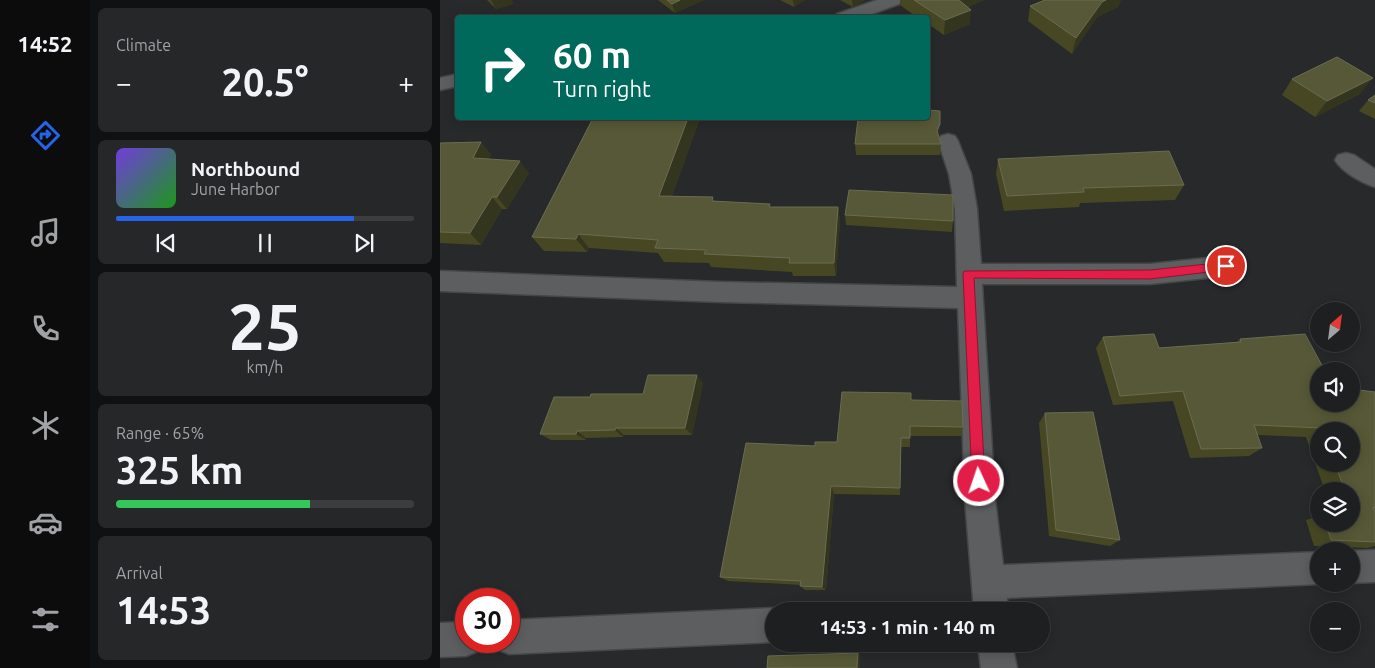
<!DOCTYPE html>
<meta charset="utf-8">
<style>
:root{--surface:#1d1f20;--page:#252729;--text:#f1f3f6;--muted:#a0a2a5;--line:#3b3d3e;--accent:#2563eb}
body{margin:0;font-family:Ubuntu,sans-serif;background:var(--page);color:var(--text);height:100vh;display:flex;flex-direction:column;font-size:19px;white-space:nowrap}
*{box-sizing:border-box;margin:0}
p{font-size:16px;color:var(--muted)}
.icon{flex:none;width:28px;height:28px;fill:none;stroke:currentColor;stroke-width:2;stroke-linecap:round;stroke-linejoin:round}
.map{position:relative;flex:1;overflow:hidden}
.sheet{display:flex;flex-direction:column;gap:8px;padding:8px;background:#101112;width:350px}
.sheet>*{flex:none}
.hud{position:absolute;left:15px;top:15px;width:475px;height:105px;border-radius:5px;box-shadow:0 2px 12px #0003,0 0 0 1px var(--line);background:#00695c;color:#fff;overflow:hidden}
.needle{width:32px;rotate:28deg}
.fabs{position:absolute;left:870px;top:302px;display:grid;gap:10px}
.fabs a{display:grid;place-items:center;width:50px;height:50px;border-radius:50%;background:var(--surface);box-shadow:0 2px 12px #0003,0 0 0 1px var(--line);font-size:25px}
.speed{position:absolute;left:15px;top:588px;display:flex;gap:10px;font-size:25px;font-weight:700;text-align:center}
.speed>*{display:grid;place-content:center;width:65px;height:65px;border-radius:50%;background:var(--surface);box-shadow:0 2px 12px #0003,0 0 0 1px var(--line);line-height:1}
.speed .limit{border:8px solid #d22;background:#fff;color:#111}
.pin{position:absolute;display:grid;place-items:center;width:42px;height:42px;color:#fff;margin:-21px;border:2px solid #fff;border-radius:50%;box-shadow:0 1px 5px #0007}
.me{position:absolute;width:55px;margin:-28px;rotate:357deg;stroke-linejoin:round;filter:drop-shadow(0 0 4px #0008)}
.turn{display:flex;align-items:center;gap:18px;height:105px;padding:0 15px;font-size:22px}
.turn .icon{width:65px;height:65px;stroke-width:2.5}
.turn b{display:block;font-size:35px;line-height:42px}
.big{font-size:38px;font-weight:600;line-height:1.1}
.sheet .card{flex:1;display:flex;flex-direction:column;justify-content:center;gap:8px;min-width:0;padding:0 18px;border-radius:8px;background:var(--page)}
.sheet .dial{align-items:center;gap:0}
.dial b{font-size:65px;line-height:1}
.song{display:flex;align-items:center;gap:15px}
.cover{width:60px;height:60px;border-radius:8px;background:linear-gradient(135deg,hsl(260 70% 55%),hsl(120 70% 35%))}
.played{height:5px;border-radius:2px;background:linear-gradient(90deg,var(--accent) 80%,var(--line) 80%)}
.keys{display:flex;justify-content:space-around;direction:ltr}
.heat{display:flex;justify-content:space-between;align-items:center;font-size:28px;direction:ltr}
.charge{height:8px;border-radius:4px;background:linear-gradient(90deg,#34c759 65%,var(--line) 0)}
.trip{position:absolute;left:325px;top:602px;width:285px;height:50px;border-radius:25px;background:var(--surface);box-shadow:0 2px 12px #0003,0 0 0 1px var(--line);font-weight:600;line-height:50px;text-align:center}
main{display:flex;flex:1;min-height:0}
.menu{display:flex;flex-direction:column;width:90px;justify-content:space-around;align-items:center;background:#0c0c0d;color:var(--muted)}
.menu .icon{width:35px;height:35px}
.menu .on{color:var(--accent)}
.menu b{font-size:22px;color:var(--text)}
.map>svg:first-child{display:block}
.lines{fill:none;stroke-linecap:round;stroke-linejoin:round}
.street-casing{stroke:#444647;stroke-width:3}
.street{fill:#5c5e60;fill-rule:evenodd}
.wall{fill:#474823;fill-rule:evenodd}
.shaded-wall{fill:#34351e}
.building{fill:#575837;stroke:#6b6c51}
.route{fill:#e11d48;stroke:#92132f}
</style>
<main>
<nav class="menu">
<b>14:52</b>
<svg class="icon on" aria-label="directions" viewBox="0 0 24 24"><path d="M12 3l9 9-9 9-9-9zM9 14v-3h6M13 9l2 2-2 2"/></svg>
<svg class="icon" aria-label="music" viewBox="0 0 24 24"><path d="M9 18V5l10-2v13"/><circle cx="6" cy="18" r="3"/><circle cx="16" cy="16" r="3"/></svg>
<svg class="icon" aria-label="phone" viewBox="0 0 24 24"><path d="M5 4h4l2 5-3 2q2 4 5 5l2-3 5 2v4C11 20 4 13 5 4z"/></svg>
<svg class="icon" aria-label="climate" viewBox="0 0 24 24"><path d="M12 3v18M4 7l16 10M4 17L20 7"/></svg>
<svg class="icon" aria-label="car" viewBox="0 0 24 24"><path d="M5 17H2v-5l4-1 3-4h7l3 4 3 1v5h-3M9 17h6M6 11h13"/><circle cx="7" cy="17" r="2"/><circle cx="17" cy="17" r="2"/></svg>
<svg class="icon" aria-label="filters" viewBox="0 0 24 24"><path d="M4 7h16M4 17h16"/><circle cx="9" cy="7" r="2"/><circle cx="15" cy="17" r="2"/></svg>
</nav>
<section class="sheet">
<div class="card"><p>Climate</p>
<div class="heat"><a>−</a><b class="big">20.5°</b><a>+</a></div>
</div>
<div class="card">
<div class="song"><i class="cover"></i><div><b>Northbound</b><p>June Harbor</p></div></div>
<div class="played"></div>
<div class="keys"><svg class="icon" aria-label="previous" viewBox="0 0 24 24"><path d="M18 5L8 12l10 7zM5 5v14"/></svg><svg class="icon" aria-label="pause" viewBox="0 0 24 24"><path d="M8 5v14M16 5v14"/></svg><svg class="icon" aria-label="next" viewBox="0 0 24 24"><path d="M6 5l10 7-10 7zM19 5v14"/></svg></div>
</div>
<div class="card dial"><b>25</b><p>km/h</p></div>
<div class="card"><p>Range · 65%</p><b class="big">325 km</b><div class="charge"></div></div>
<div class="card"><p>Arrival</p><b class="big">14:53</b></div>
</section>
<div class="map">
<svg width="935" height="668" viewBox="0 0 935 668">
<rect width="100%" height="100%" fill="#27292b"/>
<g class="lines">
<g class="street-casing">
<g id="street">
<polygon points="437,0 461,0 459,4 421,18 395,18 397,14"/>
<polygon points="18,74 18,86 0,90 0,78"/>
<polygon points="508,134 515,136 518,141 531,174 537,209 541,264 710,264 786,256 795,259 798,266 795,273 786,276 710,284 542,284 555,499 563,565 879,552 879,584 881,584 567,598 568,611 534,611 525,499 518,308 281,302 0,291 0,271 281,282 517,287 515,209 509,174 498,141 501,136"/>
<path d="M906 153 914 155 935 169V187C922 183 902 172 895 160L898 155Z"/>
<polygon points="935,550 935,582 911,583 911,551 909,551"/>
<polygon points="334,608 342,611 334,611 334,642 69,654 57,649 53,641 69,641 69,620"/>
<polygon points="26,622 26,641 43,641 38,651 26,656 0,657 0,623"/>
<polygon points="538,644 572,644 577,668 541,668"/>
</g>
</g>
<use href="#street" class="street"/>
</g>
<g class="wall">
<polygon points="47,0 72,0 73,4 56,9"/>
<polygon points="218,0 264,0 235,13"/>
<polygon points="340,0 365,0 354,7"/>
<polygon points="400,0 425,0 413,7"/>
<polygon points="460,0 544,0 528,7 530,24 504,35 488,24 488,18 478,18 460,5"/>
<polygon points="605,0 681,0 678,7 657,17 632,54 588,21 590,6"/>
<polygon points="852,79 920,94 875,117 842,95"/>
<polygon points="935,95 935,119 919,111 928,100"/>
<polygon points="153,118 260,118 232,196 330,207 398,207 400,221 396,276 353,276 352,272 271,267 269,263 224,262 218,253 149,248 147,252 104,251 92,237"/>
<polygon points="499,135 499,137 501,144 500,155 416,155 415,144"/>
<polygon points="41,142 51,155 49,159 89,173 67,209 62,209 41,245 0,243 0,143"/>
<polygon points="558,159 744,185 735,200 640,203 639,207 564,211 556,174"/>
<polygon points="405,215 513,221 512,232 406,225"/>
<path d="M663 337 719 348 797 342 800 339 879 404 935 392V546L927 548 874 546 866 520 879 516V524H911V491H885L866 437 817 435 822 448 809 456 750 458 733 401 673 405 656 348ZM879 431H911V464H879Z"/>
<polygon points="263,383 252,435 184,435 183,437 146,438 146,440 111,440 100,434 150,397 203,394"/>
<polygon points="471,400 523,427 521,436 470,436 470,447 461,447 460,495 394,494 386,590 365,590 360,586 361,585 288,581 280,577 375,446 397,442"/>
<polygon points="605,413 680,540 670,546 609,536 599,423"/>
</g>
<g class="shaded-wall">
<polygon points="51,0 72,0 73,4 56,9"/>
<polygon points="240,0 264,0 235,13 232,4"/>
<polygon points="353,0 365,0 354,7"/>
<polygon points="412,0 425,0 413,7"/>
<polygon points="516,0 544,0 515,12"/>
<polygon points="666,0 681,0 678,7 657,17 632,54 636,38 662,2"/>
<polygon points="531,10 530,24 504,35 505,20"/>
<polygon points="933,78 920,94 875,117 887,101"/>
<polygon points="248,118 260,118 227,210 219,196"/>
<polygon points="500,124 499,135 496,142 497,131"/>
<polygon points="41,142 51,155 43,170 33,158"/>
<polygon points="80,161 89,173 67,209 57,197"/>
<polygon points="52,197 62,209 41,245 30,233"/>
<polygon points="398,207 400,221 396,276 394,263"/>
<polygon points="138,234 149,248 147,252 136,239"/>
<polygon points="257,375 263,383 252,435 245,428"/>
<polygon points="176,428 184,435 183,437 175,430"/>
<polygon points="137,431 146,438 146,440 136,434"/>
<polygon points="391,486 394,494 386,590 382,587"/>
<polygon points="418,653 420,654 420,668 417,668"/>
</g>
<g class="building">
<polygon points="227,0 240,0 232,4"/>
<polygon points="474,0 519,0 531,10 505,20"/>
<polygon points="605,0 666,0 662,2 636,38 590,6"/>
<polygon points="897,57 933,78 887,101 852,79"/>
<polygon points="935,95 935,103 928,100"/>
<polygon points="488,110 500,111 500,124 497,131 501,144 415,144 418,118 488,118"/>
<polygon points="153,118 248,118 219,196 273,197 272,201 330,204 329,207 398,207 394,263 349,263 350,258 264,254 266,250 215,248 218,240 138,234 136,239 92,237"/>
<polygon points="41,142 33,158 80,161 57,197 52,197 30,233 0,232 0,143"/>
<polygon points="729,151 744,185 643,188 644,192 567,196 558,159"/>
<polygon points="409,190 513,195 513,221 405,215"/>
<polygon points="714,334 719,348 801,342 800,339 865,334 885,371 879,371 879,404 911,404 911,389 935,392 935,508 933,507 935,513 935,542 891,540 886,524 911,524 911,516 914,516 911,509 911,491 905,491 895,464 911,464 911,431 883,431 881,428 814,425 822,448 761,449 743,391 680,396 663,337"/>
<polygon points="208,375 257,375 245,428 176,428 175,430 137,431 136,434 100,434 114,397 150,397 151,394 203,394"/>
<polygon points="402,392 471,393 471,400 522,401 523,427 470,426 470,438 461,438 460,488 391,486 382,587 360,586 361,581 280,577 306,443 375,446 375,442 397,442"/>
<polygon points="653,412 680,540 616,530 605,413"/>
<polygon points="418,653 417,668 327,668 328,656"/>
</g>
<polygon class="route" points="786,262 792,266 786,270 710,279 534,278 545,481 544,485 539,487 534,485 532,481 523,274 524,271 710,270"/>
</svg>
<div class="fabs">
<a><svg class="needle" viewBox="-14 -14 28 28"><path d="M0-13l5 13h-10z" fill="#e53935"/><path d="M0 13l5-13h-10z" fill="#a0a2a5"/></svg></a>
<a><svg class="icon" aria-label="sound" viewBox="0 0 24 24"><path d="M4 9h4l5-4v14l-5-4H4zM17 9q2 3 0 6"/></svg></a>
<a><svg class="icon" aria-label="search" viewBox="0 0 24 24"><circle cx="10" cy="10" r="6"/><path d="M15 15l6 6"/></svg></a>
<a><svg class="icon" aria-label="layers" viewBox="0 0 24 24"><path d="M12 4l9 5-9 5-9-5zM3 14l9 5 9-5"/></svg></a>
<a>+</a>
<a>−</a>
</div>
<div class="speed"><div class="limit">30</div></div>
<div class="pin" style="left:786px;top:266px;background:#d93025"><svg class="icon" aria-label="arrive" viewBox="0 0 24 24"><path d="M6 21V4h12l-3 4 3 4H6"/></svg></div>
<svg class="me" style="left:539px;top:481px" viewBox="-20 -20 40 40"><circle r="17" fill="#e11d48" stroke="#fff" stroke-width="3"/><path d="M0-11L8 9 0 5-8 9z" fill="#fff"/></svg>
<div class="trip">14:53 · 1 min · 140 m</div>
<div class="hud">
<div class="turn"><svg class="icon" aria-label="right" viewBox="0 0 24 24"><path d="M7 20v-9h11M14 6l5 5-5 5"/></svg><div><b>60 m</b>Turn right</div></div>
</div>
</div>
</main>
